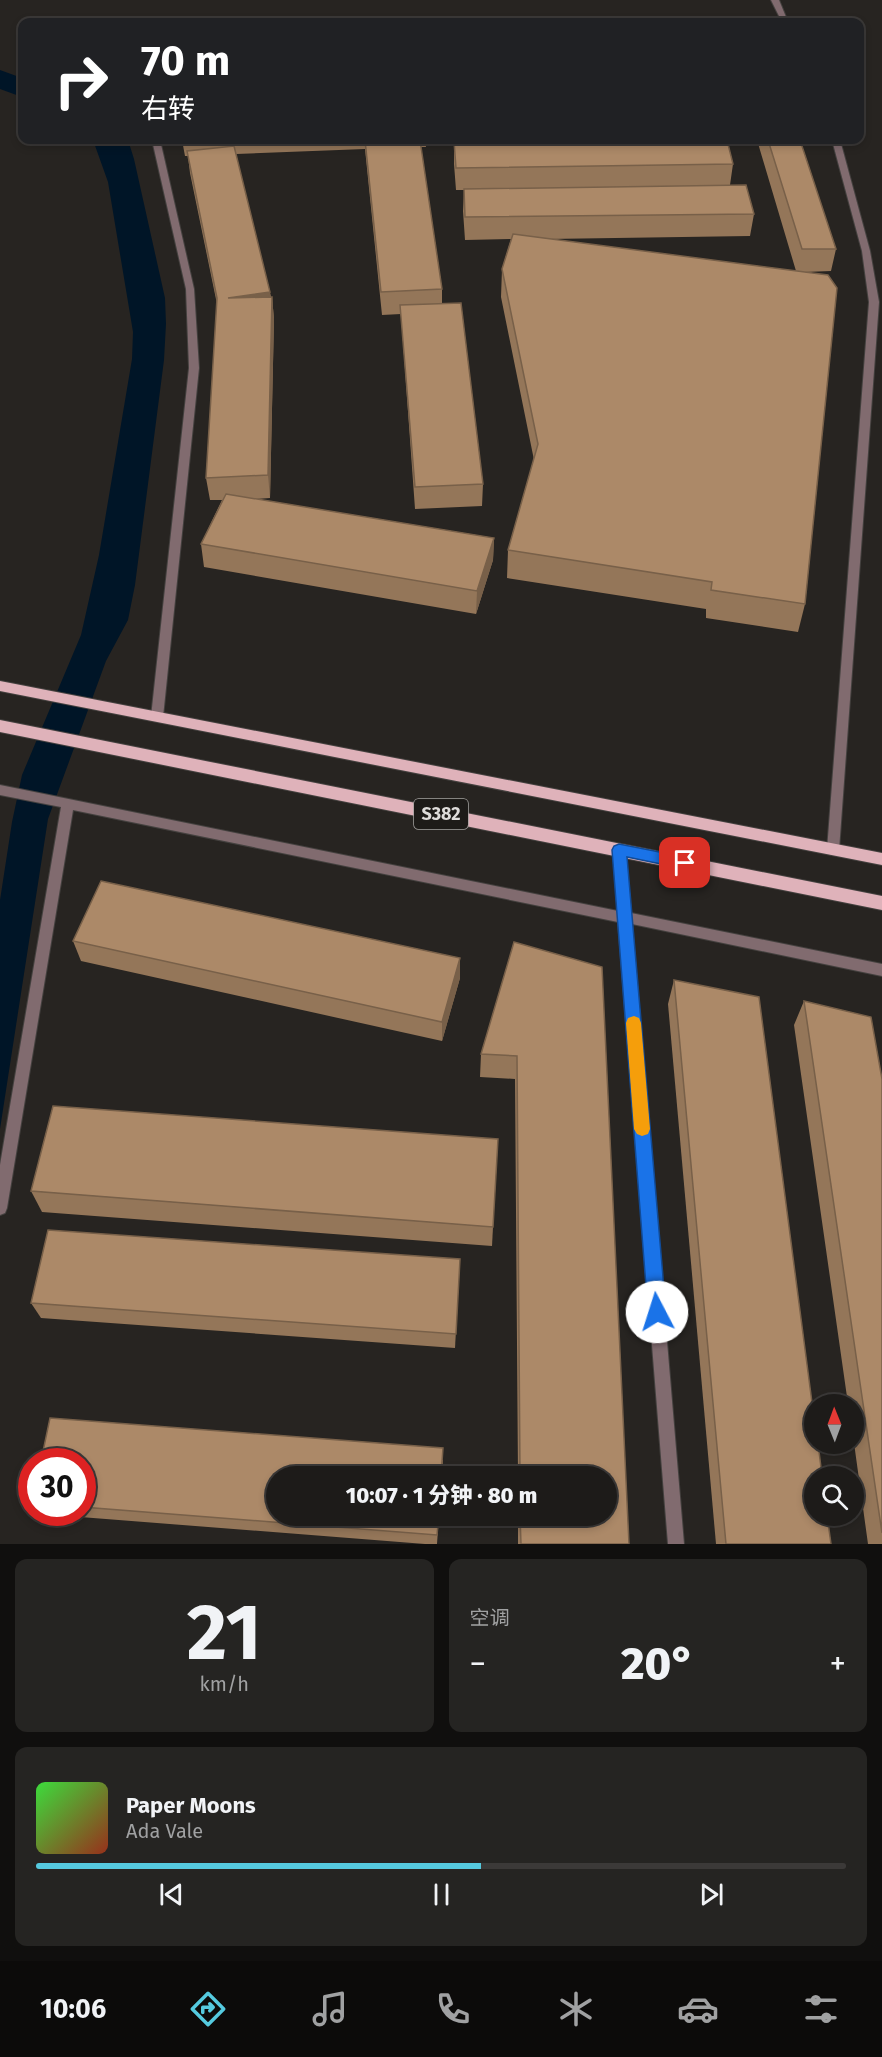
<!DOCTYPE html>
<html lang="zh">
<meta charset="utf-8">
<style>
:root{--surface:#1d1b19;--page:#252422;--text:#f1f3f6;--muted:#a0a1a2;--line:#3b3938;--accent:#55cadf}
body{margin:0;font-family:"Fira Sans","Noto Sans SC",sans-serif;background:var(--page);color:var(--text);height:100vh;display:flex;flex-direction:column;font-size:22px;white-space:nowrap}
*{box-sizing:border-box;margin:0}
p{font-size:20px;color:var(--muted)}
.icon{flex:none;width:33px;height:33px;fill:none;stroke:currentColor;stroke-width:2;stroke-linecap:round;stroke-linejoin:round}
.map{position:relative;height:1544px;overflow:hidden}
.drawer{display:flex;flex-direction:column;gap:15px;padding:15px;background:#100f0e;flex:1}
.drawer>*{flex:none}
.banner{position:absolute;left:18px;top:18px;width:846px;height:126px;border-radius:12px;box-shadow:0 3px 9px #0003,0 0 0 2px var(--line);background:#202124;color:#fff;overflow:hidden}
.needle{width:39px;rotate:359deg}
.fabs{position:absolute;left:804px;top:1394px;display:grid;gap:12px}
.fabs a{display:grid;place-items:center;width:60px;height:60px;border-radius:50%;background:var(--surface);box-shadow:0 3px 9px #0003,0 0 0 2px var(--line);font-size:30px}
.speed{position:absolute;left:18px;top:1448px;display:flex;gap:12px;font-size:30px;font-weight:700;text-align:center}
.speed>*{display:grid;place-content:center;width:78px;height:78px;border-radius:50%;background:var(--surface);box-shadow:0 3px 9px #0003,0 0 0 2px var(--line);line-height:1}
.speed .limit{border:9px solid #d22;background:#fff;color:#111}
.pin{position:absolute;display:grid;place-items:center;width:51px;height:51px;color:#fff;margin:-26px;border-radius:12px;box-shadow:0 3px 9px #0006}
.me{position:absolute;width:66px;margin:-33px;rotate:355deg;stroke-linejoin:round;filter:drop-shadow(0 0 4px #0008)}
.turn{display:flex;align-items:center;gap:21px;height:126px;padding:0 24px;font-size:27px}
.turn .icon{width:78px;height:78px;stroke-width:2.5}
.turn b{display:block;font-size:42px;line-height:51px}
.big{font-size:45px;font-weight:800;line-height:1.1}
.drawer .tile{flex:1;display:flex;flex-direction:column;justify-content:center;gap:9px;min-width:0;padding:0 21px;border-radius:12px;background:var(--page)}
.drawer .dial{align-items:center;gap:0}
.dial b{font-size:78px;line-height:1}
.song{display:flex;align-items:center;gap:18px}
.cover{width:72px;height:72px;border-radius:9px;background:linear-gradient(135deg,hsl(120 70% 55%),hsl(10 70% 35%))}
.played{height:6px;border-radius:3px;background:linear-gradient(90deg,var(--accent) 55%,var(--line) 55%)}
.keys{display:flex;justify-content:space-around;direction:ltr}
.heat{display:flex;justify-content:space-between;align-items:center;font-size:33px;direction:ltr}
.drawer .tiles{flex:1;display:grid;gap:15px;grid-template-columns:1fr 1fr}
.tile:last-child{grid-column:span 2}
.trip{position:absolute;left:266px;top:1466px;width:351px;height:60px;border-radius:30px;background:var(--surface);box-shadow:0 3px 9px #0003,0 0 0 2px var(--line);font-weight:800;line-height:60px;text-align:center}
.tabs{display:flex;height:96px;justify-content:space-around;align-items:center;background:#0c0b0a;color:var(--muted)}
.tabs .icon{width:42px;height:42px}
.tabs .on{color:var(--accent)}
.tabs b{font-size:27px;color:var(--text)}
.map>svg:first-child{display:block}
.water{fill:#001527}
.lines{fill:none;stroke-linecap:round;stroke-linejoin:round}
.street-casing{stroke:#44413f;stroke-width:2}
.primary-casing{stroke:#44413f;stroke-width:2}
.street{fill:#816b6f;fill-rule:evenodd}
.primary{fill:#dfb2ba;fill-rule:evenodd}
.wall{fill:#947659}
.shaded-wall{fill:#786049}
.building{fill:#ac8968;stroke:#786049;stroke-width:1.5}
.route{fill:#1a73e8;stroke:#114b97;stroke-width:1.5}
.slow{fill:#f59e0b}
.labels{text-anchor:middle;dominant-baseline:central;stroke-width:6;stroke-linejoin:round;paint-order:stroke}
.shield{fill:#1d1b18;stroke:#a4a2a0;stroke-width:1.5}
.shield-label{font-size:18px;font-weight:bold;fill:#dedcda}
</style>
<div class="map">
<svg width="882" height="1544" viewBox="0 0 882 1544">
<rect width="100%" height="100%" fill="#272421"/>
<g class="water">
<polygon points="0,70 22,78 22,97 0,89"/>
<polygon points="93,140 128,140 134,159 165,298 166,324 164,360 135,585 128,620 106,661 48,819 0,1129 0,900 12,822 22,775 81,635 99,555 132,359 133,332 108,182"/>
</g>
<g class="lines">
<g class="street-casing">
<g id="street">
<polygon points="771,0 779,0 788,22 782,22"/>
<polygon points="152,140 160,140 194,289 199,368 163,717 157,721 151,717 189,368 186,289"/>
<polygon points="832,140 840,140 870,251 879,302 839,850 837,854 833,855 829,854 827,850 869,302 862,251"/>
<polygon points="0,785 618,911 613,850 615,846 619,845 623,846 625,850 631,913 882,964 882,976 632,924 684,1544 668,1544 618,922 73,810 7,1208 5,1213 0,1215 0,1165 61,807 0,795"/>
</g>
</g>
<g class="primary-casing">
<g id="primary">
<polygon points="0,681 882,853 882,865 0,691"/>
<polygon points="0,720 882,896 882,910 0,732"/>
</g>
</g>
<use href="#street" class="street"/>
<use href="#primary" class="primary"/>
</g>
<g class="wall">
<polygon points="182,140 425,140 426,147 421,147 442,289 442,304 483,484 482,506 415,509 401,314 382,315 365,149 236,154 271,297 272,297 274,319 270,498 256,499 494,538 493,560 476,614 204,567 201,544 222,500 210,500 206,478 217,304 190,173 188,156 185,156"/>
<polygon points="757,140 800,140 836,249 831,271 805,272 805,604 798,632 706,618 706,609 507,578 508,550 534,460 501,297 502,269 511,239 465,240 463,211 464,190 456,190 454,164 454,141 733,164 730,185 754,214 750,236 548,239 796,271"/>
<polygon points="73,941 460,978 442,1041 81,961"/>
<polygon points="514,942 629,1544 518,1544 518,1515 606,1515 606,1476 518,1476 515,1079 480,1077 481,1054"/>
<polygon points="674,980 831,1544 716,1544 668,1004"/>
<polygon points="804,1001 882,1079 882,1544 868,1544 854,1443 854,1404 848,1404 794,1025"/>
<polygon points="31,1191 493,1227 492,1246 42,1212"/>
<polygon points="459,1275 455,1348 41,1318 31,1303"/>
<polygon points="443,1460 437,1544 425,1544 42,1514 39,1512 82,1512 82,1461"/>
</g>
<g class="shaded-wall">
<polygon points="270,292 272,305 272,297 274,319 270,498 268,475 228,298"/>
<polygon points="494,538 493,560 476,614 477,591"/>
<polygon points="460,958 460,978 442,1041 442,1022"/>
</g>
<g class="building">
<polygon points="365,140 420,140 442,289 381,292"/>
<polygon points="609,140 727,140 733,164 456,168 454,141"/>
<polygon points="768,140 800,140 836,249 802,249"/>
<polygon points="234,146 270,292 228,298 272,297 268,475 206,478 217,298 187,151"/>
<polygon points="746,185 754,214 465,217 464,189"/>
<polygon points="513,234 828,275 837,288 805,604 711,590 712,582 508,550 538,444 502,269"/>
<polygon points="461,303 483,484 415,487 400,305"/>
<polygon points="226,494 494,538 477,591 201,544"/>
<polygon points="101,881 460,958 442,1022 73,941"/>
<polygon points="514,942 602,967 629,1544 521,1544 520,1515 606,1515 606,1476 520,1476 517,1056 481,1054"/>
<polygon points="674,980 759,997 814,1418 814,1443 818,1443 822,1476 814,1476 814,1515 827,1515 831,1544 726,1544"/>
<polygon points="804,1001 871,1017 882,1079 882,1533"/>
<polygon points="53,1106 498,1139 493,1227 31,1191"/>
<polygon points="48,1230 460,1259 456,1334 31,1303"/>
<polygon points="50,1418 443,1448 441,1476 276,1476 276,1515 439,1515 437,1535 82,1507 82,1461 41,1461"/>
</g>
<polygon class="route" points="619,844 685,857 690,859 692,863 690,867 685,869 627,857 666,1312 663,1318 657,1321 651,1318 648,1312 612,850 614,846"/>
<polygon class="slow" points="634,1016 639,1018 641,1023 650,1129 648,1134 642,1136 637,1134 634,1129 626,1023 628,1018"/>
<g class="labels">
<rect class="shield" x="414" y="799" width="54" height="30" rx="4.5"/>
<g class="shield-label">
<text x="441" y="814">S382</text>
</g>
</g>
</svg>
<div class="fabs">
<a><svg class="needle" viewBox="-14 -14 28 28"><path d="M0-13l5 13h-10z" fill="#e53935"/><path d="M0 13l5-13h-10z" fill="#a0a1a2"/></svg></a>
<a><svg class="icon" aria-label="search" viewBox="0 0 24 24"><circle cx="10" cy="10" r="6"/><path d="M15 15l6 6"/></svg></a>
</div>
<div class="speed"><div class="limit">30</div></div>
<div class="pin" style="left:685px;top:863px;background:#d93025"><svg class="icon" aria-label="arrive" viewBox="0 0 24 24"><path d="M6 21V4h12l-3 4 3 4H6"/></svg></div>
<svg class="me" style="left:657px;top:1312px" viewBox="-20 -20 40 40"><circle r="19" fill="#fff"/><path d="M0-13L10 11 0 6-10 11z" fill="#1a73e8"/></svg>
<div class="trip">10:07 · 1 分钟 · 80 m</div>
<div class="banner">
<div class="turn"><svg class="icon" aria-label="right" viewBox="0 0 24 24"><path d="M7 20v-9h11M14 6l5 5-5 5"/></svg><div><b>70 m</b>右转</div></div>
</div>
</div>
<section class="drawer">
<div class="tiles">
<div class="tile dial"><b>21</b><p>km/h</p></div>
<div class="tile"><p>空调</p>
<div class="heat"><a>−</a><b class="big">20°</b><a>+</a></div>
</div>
<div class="tile">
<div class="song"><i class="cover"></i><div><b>Paper Moons</b><p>Ada Vale</p></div></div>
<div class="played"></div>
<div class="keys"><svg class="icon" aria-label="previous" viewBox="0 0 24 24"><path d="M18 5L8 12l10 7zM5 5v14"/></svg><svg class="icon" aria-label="pause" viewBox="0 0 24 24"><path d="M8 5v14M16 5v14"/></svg><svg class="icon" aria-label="next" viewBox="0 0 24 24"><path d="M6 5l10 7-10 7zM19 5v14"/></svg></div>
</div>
</div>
</section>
<nav class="tabs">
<b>10:06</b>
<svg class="icon on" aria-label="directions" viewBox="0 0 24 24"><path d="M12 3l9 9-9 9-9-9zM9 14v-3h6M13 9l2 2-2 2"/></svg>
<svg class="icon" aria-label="music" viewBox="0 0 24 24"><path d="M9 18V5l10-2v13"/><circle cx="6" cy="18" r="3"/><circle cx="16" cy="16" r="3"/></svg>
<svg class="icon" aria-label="phone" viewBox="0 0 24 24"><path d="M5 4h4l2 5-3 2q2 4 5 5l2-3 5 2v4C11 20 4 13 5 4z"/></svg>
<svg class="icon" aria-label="climate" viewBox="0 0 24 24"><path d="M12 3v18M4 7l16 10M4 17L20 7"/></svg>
<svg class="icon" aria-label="car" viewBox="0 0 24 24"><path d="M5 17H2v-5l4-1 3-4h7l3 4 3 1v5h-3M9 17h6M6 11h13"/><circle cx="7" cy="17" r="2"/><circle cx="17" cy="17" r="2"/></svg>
<svg class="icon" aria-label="filters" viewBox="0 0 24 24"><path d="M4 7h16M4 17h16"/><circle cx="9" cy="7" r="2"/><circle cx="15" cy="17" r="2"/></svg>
</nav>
